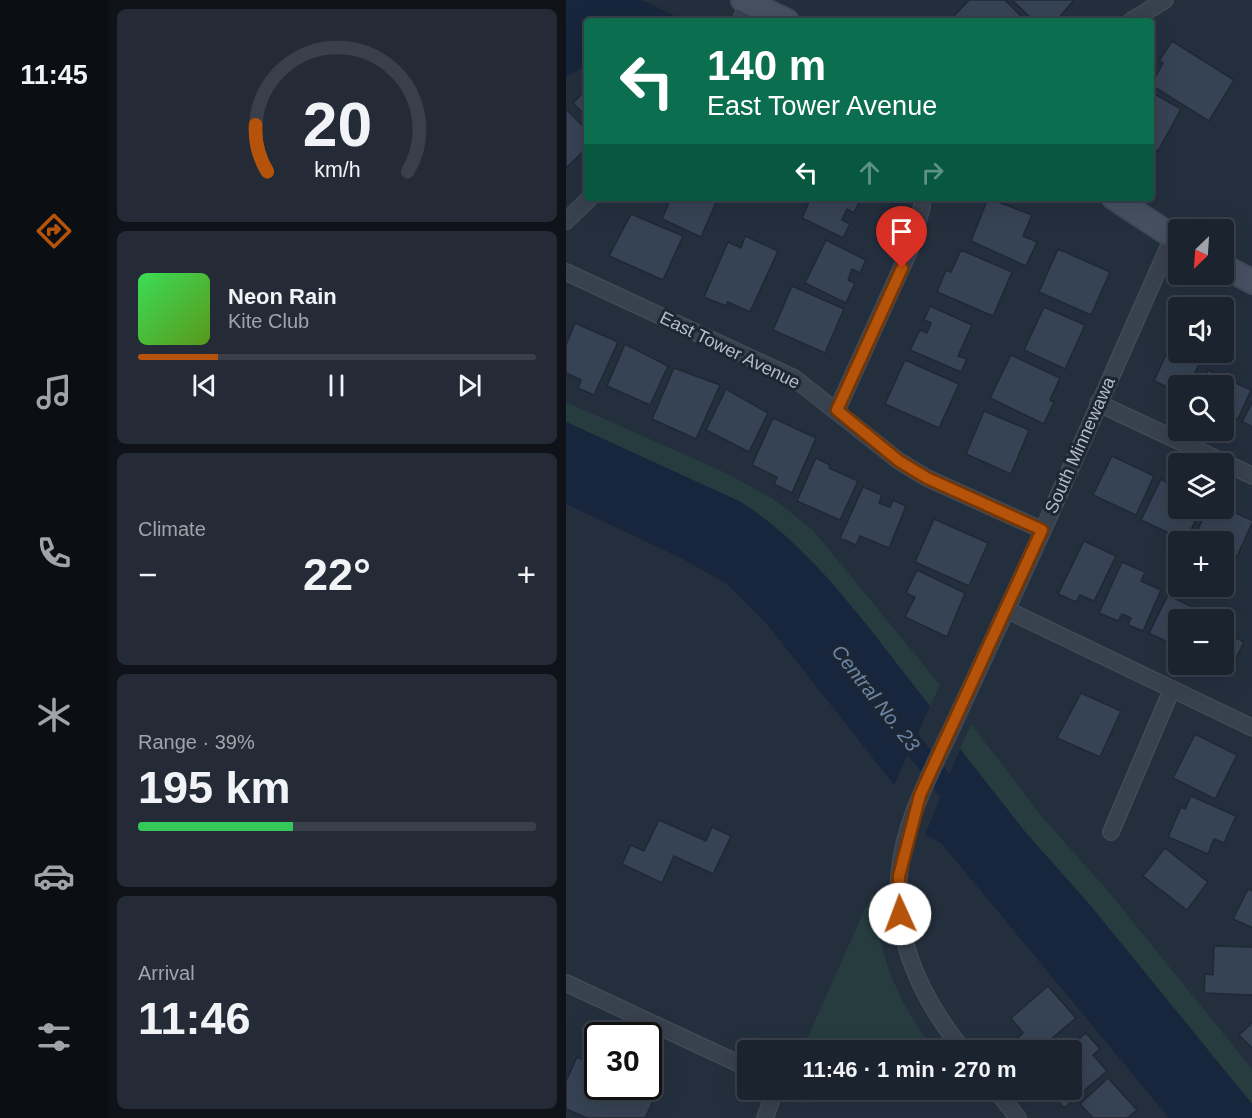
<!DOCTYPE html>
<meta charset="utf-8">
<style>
:root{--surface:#1b232e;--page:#242b36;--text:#f1f3f6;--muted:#a0a4aa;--line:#39404a;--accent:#b45309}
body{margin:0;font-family:Helvetica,sans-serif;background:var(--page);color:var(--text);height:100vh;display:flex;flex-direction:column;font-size:22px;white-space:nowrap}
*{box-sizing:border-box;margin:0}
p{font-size:20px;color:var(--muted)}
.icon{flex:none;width:33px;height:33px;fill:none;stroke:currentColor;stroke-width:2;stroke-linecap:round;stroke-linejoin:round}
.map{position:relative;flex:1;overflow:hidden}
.panel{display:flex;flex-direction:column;gap:9px;padding:9px;background:#0f1319;width:458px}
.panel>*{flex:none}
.hud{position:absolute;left:18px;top:18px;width:570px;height:183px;border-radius:6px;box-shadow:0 6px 24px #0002,0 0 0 2px var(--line);background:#0b6e4f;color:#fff;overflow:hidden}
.needle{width:39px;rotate:205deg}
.controls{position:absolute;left:602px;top:219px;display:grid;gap:12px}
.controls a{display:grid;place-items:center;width:66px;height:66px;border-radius:6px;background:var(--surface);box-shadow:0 6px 24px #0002,0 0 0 2px var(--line);font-size:30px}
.speed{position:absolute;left:18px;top:1022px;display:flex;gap:12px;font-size:30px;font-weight:700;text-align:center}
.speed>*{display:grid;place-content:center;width:78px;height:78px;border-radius:50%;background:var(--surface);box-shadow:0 6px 24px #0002,0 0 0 2px var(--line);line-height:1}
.speed .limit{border:3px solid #111;border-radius:9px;background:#fff;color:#111}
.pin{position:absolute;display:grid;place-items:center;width:51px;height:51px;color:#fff;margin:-62px -26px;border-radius:50% 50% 50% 0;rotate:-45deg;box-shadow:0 0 6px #0007}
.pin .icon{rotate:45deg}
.me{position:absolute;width:66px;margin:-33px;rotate:358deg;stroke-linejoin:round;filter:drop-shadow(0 0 4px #0008)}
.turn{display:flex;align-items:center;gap:21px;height:126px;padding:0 24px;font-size:27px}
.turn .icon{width:78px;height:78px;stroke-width:2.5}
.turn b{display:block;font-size:42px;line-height:51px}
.lanes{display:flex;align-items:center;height:57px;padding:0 24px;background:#0003;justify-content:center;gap:30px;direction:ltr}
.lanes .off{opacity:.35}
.big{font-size:45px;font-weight:800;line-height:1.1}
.panel .widget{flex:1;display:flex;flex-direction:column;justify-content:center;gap:9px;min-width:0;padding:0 21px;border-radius:9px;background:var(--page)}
.panel .dial{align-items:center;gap:0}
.dial svg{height:156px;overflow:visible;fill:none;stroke:var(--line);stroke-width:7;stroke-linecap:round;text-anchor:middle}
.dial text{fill:var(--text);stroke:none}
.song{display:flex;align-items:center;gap:18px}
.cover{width:72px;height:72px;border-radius:9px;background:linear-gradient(135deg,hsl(130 70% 55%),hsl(90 70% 35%))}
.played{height:6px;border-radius:3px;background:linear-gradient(90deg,var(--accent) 20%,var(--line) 20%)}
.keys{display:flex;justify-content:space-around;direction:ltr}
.heat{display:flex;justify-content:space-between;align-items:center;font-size:33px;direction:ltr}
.charge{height:9px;border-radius:4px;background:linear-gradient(90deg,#34c759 39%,var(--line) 0)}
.trip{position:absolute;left:171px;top:1040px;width:345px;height:60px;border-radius:6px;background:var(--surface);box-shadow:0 6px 24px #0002,0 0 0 2px var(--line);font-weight:800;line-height:60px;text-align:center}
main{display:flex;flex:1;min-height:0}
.tabs{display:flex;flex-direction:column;width:108px;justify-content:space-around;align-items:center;background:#0b0e12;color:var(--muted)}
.tabs .icon{width:42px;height:42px}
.tabs .active{color:var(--accent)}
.tabs b{font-size:27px;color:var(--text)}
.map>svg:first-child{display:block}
.green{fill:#263c3f}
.water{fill:#17263c}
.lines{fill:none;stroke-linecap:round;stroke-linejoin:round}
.canal{stroke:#17263c;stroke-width:21}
.building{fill:#364354;stroke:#1f2835;stroke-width:1.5}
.lane-casing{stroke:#414a57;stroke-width:10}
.street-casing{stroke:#414a57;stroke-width:18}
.secondary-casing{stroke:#414a57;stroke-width:26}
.lane{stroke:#38414e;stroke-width:8}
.street{stroke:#38414e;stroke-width:15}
.secondary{stroke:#465061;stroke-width:22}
.route-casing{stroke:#753606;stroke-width:15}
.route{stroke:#b45309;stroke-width:10}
.labels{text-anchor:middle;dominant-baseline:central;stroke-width:6;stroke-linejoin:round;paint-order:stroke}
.street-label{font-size:18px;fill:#b4bcc9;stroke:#1d2633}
.water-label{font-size:20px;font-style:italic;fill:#6d86a8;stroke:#1d2633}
</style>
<main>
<nav class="tabs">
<b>11:45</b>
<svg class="icon active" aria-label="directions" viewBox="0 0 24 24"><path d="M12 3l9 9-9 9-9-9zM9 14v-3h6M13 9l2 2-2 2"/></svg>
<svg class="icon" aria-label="music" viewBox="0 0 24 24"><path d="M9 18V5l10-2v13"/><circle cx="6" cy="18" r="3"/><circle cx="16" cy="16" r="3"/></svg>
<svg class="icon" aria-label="phone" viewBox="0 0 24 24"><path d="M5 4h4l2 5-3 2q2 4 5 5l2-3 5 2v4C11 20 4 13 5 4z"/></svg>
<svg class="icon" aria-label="climate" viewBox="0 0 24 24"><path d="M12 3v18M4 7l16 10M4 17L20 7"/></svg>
<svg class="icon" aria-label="car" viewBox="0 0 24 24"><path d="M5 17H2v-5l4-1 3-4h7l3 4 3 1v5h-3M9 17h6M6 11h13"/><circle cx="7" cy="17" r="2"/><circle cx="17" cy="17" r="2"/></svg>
<svg class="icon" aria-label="filters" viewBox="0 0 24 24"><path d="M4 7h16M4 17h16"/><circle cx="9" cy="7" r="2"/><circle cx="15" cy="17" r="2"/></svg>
</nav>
<section class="panel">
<div class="widget dial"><svg viewBox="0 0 100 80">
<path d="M14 69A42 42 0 1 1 86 69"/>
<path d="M14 69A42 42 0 0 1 8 45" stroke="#b45309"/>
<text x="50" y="56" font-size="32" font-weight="700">20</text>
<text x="50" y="72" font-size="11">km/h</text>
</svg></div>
<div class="widget">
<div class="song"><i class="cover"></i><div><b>Neon Rain</b><p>Kite Club</p></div></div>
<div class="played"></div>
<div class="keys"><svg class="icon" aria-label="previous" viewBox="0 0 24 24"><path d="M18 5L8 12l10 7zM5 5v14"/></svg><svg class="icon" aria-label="pause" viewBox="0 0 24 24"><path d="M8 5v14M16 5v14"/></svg><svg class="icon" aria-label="next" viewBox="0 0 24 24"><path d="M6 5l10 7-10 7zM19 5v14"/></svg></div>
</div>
<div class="widget"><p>Climate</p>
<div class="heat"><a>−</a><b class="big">22°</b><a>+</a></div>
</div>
<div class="widget"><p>Range · 39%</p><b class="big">195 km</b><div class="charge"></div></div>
<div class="widget"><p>Arrival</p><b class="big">11:46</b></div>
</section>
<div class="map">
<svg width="687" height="1118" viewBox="0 0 687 1118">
<rect width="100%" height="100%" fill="#242f3e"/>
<g class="green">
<path d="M0 402 160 473 207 499 247 530 374 685 364 706C306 634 253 553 175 502L0 422Z"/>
<polygon points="405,724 477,818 542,891 686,1069 686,1104 524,905 460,833 394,749"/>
<path d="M307 891C311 951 331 1003 369 1050H236Z"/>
<polygon points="236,1089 401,1089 406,1096 232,1103"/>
</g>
<g class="water">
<polygon points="0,0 76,0 119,21 21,21 21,65 0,77"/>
<path d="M0 422 175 502C253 553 306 634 364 706L328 785 201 624 162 585 117 559 0 504Z"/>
<polygon points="394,749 460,833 524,905 686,1104 686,1118 603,1118 375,843 359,835"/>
</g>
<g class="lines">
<polyline class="canal" points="330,723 396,807"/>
</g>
<g class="building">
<polygon points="403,0 439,0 455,16 449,21 391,21 387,17"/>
<polygon points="449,0 508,0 490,21 468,21 448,2"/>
<polygon points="606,41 668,80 643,121 585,85 597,63 593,61"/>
<polygon points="21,89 21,117 7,103"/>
<polygon points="585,92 615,109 592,151 585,148"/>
<polygon points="0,109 21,130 21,148 0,168"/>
<polygon points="105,198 152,198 135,237 96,219"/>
<polygon points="245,198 295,198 288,213 281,209 276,220 284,224 277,238 236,218"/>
<polygon points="422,198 466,215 457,236 471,242 460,266 405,241"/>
<polygon points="65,214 117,236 97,280 43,256"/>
<polygon points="179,236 212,251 184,312 162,302 160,306 138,297 162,242 175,248"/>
<polygon points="260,240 300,260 294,273 286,269 282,280 289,283 280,303 239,283"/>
<polygon points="492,249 544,272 525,315 473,292"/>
<polygon points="395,250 446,272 427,316 371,292 380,270 385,272"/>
<polygon points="226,286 278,309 259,353 207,330"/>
<polygon points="364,306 406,325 392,356 401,359 395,372 344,350 354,330 361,333 365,323 358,320"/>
<polygon points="478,307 519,325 499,369 458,350"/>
<polygon points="9,323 52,342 28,395 12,388 15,380 0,373 0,345"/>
<polygon points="59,344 102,366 84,405 41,386"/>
<polygon points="602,350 633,364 623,386 612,386 612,392 588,381"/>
<polygon points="445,355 494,378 484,400 488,402 478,424 424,398"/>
<polygon points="339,360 393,384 373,428 319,404"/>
<polygon points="108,368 154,385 130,439 86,419"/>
<polygon points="642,370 685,390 672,419 657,413 657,386 635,386"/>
<polygon points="160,389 202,413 183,452 140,430"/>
<polygon points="687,401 687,427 676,422"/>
<polygon points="418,411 463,430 445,474 400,454"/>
<polygon points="207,418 250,438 226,493 208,484 211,477 186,465"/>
<polygon points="546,456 588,476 570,515 527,495"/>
<polygon points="250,458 264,465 263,468 292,481 274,520 231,501"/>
<polygon points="595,479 612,488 612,508 635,508 620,541 575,520"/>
<polygon points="297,487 316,495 313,503 324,507 327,500 340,506 323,548 294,536 290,545 274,538"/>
<polygon points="657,507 687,521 666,567 657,563 657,542 626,542 642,508"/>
<polygon points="368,519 422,543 403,586 349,562"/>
<polygon points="518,541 550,556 528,601 514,595 510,602 492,594"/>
<polygon points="556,562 579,572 575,581 595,590 577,631 562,625 565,618 556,614 552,621 533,613"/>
<polygon points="351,570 399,593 381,637 339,617 349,597 340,593"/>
<polygon points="602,595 644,616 642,620 612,620 612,647 583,633"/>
<polygon points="657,631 678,642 663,672 648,664 657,664"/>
<polygon points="515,693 555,711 534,757 491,738"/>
<polygon points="629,734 671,755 649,799 607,778"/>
<polygon points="625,796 670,816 658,843 648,839 642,854 602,837 615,807 619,809"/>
<polygon points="93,820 140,841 146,827 165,836 147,874 108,856 96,883 56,864 65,845 78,851"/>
<polygon points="599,848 642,882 621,910 577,876"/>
<polygon points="682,889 687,891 687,928 667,919"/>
<polygon points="648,946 687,947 687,995 638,993 639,974 647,975"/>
<polygon points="482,986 510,1018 472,1050 450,1050 445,1044 457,1033 445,1018"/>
<polygon points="687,1022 687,1049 673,1035"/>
<polygon points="520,1033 534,1049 527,1055 541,1071 498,1108 482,1090 506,1089 506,1050 500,1050"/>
<polygon points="11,1057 32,1066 32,1086 75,1086 91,1093 79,1118 21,1118 0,1109 0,1081"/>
<polygon points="542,1078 571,1110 561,1118 527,1118 514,1104"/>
</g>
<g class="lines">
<g class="lane-casing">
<polyline id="lane" points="367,1050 391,1043"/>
</g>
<g class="street-casing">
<g id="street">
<polyline points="174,21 183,3"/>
<polyline points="565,21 599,0"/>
<polyline points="0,221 24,198"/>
<polyline points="0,272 228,378 333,461 361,478 476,530"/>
<polyline points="532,403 687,476"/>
<polyline points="271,410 345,247 356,206"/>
<polyline points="441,610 687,728"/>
<polyline points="545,832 606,689"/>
<polyline points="0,983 182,1068"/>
<path d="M397 1050C357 1001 328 941 333 876 337 826 361 780 382 736 401 695 420 654 439 613 497 489 551 362 607 237"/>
<polyline points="429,1089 452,1118"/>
<polyline points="199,1118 207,1096 206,1089"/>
</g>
</g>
<g class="secondary-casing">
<g id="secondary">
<polyline points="177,0 221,21"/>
<polyline points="548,198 612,240"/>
<polyline points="657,266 687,282"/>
</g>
</g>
<use href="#lane" class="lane"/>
<use href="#street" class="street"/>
<use href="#secondary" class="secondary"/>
</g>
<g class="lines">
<g class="route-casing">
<polyline id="route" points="334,914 333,876 354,795 476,530 361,478 333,461 271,410 336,268"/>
</g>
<use href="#route" class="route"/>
</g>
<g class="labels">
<g class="street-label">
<text transform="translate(164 350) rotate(26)">East Tower Avenue</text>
<text transform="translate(514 445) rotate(-66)">South Minnewawa</text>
</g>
<g class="water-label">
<text transform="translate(310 698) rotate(52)">Central No. 23</text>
</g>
</g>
</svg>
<div class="controls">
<a><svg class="needle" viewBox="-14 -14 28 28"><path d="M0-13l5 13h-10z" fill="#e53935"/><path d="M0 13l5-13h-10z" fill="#a0a4aa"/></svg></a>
<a><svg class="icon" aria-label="sound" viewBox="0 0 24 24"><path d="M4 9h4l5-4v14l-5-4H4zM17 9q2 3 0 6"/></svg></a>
<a><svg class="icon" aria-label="search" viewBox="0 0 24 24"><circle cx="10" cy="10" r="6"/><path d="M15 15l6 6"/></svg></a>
<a><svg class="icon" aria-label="layers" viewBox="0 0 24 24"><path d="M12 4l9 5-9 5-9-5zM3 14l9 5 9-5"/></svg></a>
<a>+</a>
<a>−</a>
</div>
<div class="speed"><div class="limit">30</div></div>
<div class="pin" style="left:336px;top:268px;background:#d93025"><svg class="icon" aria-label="arrive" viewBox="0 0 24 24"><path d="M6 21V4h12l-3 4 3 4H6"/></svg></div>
<svg class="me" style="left:334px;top:914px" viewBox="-20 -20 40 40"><circle r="19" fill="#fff"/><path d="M0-13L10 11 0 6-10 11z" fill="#b45309"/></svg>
<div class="trip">11:46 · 1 min · 270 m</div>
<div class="hud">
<div class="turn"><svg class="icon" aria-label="left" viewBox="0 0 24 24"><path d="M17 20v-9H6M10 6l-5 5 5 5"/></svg><div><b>140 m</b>East Tower Avenue</div></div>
<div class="lanes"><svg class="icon" aria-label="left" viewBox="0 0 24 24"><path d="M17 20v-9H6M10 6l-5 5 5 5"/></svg><svg class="icon off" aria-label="ahead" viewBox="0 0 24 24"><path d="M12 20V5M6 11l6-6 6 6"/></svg><svg class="icon off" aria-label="right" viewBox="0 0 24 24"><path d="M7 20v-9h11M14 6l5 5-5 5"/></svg></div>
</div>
</div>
</main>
